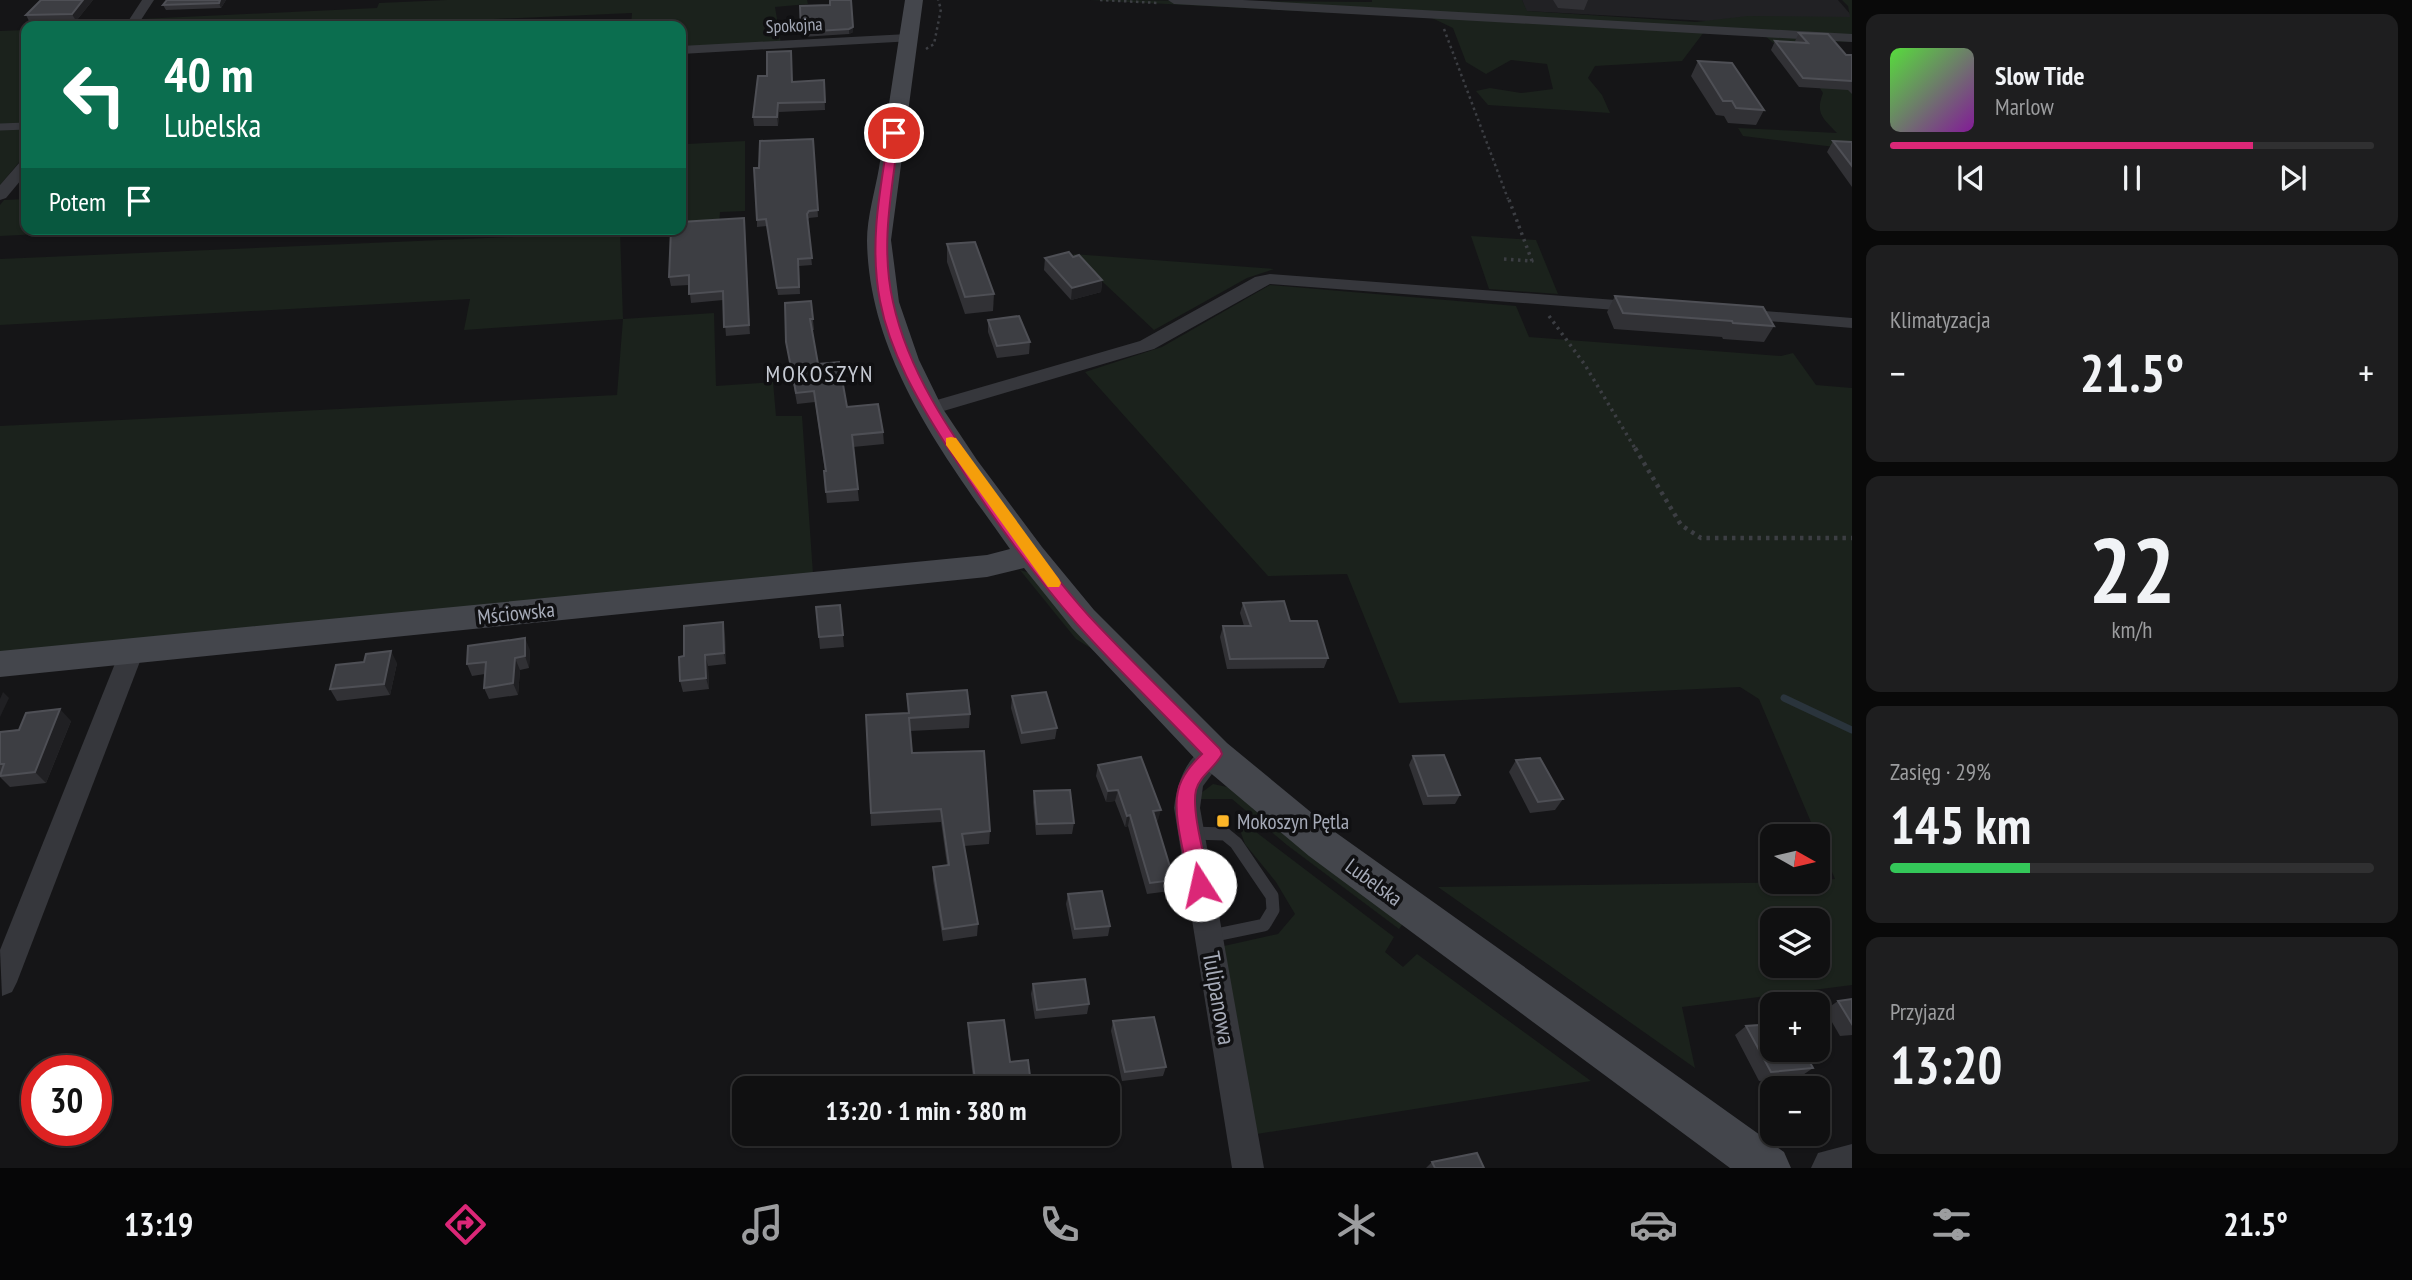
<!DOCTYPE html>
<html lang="pl">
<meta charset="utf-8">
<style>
:root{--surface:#101011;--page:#1e1e1f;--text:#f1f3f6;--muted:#9c9d9f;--line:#303031;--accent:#db2777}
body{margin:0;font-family:"PT Sans Narrow",sans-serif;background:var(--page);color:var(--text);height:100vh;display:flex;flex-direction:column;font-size:26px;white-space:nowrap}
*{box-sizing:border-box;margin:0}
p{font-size:23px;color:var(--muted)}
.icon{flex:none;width:38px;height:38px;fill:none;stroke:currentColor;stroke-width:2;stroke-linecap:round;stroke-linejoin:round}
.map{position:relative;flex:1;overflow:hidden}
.drawer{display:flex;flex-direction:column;gap:14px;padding:14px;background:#090909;width:560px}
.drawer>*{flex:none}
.banner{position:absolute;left:21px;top:21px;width:665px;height:214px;border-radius:14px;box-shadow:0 2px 5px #0004,0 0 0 2px var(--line);background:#0b6e4f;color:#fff;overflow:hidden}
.needle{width:46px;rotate:98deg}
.tools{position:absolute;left:1760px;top:824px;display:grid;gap:14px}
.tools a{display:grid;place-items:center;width:70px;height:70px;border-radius:14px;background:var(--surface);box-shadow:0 2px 5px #0004,0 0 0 2px var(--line);font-size:35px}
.speed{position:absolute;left:21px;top:1055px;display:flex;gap:14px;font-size:35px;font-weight:700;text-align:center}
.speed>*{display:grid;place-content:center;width:91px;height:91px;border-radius:50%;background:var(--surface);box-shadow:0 2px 5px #0004,0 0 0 2px var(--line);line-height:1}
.speed .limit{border:10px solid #d22;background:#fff;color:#111}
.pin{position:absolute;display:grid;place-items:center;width:60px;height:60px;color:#fff;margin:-30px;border:4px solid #fff;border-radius:50%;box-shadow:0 2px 7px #0007}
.me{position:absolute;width:77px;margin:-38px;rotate:350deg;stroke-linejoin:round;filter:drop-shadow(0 0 5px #0008)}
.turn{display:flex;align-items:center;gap:24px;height:147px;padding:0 28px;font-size:32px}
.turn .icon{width:91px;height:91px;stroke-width:2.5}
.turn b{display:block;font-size:49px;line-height:60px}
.then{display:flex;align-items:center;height:66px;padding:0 28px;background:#0003;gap:14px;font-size:26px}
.big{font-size:52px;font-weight:800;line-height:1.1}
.drawer .card{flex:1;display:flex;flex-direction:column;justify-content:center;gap:10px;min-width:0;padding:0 24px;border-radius:14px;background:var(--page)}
.drawer .dial{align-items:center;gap:0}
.dial b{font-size:91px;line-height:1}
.song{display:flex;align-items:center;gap:21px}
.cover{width:84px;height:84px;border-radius:10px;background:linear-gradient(135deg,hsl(110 70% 55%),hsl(290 70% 35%))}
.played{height:7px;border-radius:4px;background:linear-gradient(90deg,var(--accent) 75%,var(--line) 75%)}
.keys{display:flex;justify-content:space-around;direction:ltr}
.heat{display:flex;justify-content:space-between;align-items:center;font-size:38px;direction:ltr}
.charge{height:10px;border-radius:5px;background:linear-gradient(90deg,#34c759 29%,var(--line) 0)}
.trip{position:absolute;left:732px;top:1076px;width:388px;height:70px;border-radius:14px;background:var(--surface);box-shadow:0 2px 5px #0004,0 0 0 2px var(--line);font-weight:800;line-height:70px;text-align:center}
.menu{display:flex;height:112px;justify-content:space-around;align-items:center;background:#060607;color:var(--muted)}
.menu .icon{width:49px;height:49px}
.menu .on{color:var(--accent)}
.menu b{font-size:32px;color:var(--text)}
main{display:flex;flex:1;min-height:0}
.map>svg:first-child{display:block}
.built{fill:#212124}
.green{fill:#1b221c;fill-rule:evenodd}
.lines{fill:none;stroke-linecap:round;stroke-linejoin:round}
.stream{stroke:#2a343c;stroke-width:7}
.path-far2{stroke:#3c3e43;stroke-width:2.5;stroke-dasharray:2.5 3.5;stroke-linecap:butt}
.path-far1{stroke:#3c3e43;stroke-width:3.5;stroke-dasharray:2.5 4.5;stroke-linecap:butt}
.path{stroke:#3c3e43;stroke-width:4.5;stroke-dasharray:3.5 5;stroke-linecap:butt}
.lane-far1{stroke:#36373c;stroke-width:7}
.lane{stroke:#36373c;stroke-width:13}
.street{fill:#36373c;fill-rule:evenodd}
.secondary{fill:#44464c;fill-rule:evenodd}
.wall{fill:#313135}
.shaded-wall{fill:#202023}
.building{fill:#3d3e43;stroke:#4e4f55;stroke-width:2}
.route{fill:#db2777;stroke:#8e194d;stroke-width:2}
.slow{fill:#f59e0b}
.poi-dot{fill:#fcb628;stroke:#101012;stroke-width:2.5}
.labels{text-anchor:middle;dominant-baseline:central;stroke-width:7;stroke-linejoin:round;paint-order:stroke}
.far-street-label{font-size:18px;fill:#a6abb8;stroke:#101012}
.street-label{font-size:21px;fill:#a6abb8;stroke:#101012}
.poi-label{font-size:21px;fill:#a6abb8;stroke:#101012;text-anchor:start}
.neighbourhood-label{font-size:23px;letter-spacing:2px;fill:#c7cbd4;stroke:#101012}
.near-street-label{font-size:24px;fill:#a6abb8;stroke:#101012}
</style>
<main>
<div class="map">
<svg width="1852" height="1168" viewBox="0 0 1852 1168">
<rect width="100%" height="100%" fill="#151517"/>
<polygon class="built" points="1522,0 1838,0 1852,16 1852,29 1526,11"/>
<g class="green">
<polygon points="447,0 807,0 808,4 775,7 781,43 681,47 681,26 631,26 632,13 448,21 447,26 408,26 409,21 308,26 136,26 140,19 377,8 379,3"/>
<path d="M1090 0 1372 2V0H1522L1527 11 1696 22 1748 16 1850 17 1848 6 1842 0H1852V42L1810 41 1852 83V149L1743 136 1738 128 1837 133C1823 118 1815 114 1823 93L1812 76 1764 35 1704 32 1682 61 1595 66 1588 78 1602 95 1610 113 1488 105 1476 91 1490 88 1521 93 1553 89 1547 64 1511 60 1486 74 1466 62 1453 28 1432 18Z"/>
<polygon points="26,30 26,124 0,125 0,31"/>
<polygon points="26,129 26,154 0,185 0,130"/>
<polygon points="745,141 745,211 720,212 719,225 681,228 681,154 687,144"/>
<polygon points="26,199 26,229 145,229 0,236 0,205 4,200"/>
<polygon points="605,229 658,229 620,232 623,319 714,313 716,386 773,382 776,416 802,416 813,574 0,659 0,426 617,395 623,319 464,330 470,299 0,325 0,259 604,233"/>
<polygon points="1471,236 1536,240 1558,294 1489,289"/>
<polygon points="1073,254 1274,269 1247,278 1154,330"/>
<path d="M1270 285 1516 306 1529 337 1781 356 1793 353 1816 385 1852 388V985L1682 1007 1695 1068 1438 887 1818 882V880L1835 879 1759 699 1740 687 1399 703 1347 574 1268 576 1085 372 1162 347ZM1818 920V966H1773V920Z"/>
<polygon points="1020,570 1030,573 1097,652 1076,639"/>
<polygon points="1213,784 1232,788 1404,922 1399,929 1287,845 1232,799 1200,799 1201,793"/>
<polygon points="1235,816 1394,937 1385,952 1403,967 1417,954 1591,1081 1257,1134 1224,946 1278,934 1295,914 1276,882 1245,844"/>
</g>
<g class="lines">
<polyline class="stream" points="1784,698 1852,730"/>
<g class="path-far2">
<polyline points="1100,0 1158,3"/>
<polyline points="1444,29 1508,199"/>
<polyline points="926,49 934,44 941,9 938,0"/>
</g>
<g class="path-far1">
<polyline points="1504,259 1532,261 1508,197"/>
<polyline points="1549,316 1585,365 1636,450"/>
</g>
<polyline class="path" points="1635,448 1681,525 1701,538 1852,538"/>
<polyline class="lane-far1" points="0,127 26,126"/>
<polyline class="lane" points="1191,833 1225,834 1236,843 1272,896 1273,910 1264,925 1211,936"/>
<g class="street">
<polygon points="142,0 154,0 137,26 125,26"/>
<polygon points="1168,0 1243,0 1852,34 1852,42 1174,4"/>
<polygon points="908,34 913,35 913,41 681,54 681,46"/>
<polygon points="26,160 26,174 6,198 0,200 0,185 20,162"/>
<polygon points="1270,274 1642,302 1651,307 1642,312 1270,284 1154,349 930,415 923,414 920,409 923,404 1140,341 1255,277"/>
<polygon points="1739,309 1852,318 1852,328 1733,318 1730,314"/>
<polygon points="132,642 140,644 144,651 17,982 12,992 2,996 0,950 120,651 124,644"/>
<path d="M1214 743 1223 746 1227 754 1203 786 1200 808 1264 1168H1232L1174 808C1177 782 1187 753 1214 743Z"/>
<polygon points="1852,1144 1852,1168 1811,1168 1818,1153"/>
</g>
<path class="secondary" d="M905 0H923L891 240 899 302 919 360 943 409 977 460 1042 547 1094 610 1227 743 1335 832 1784 1152 1791 1168H1730L1309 856 1201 765 1072 628 1024 568 987 577 0 677V651L987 555 1010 549C945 457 869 359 867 241 867 217 875 191 879 168 888 112 896 56 905 0Z"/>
</g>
<g class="wall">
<polygon points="93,0 76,21 30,23 26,15"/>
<polygon points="226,0 221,8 166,10 163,5"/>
<polygon points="1553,0 1588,0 1584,10 1558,8"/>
<polygon points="830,5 853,32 849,34 802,37 800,6"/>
<polygon points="1799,33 1846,55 1852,55 1852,94 1848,90 1799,87 1771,50 1775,41 1796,42 1795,41"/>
<polygon points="1698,61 1764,110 1756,125 1728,123 1724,116 1716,115 1691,76"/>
<polygon points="824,80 825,110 779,112 778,126 754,126 753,117 793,82"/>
<polygon points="813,139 818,217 809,218 807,221 812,265 799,266 800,294 778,295 767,226 757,227 757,220 759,168"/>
<polygon points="1833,141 1852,142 1852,187 1827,152"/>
<polygon points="744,218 750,334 726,336 723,300 691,303 689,285 671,286 669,277"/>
<polygon points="947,244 994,294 993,311 965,314 947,262"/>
<polygon points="1073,257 1102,280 1101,292 1071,300 1044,270 1045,258"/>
<polygon points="1615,296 1774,326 1764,342 1723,339 1722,337 1614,329 1607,312"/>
<polygon points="811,301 814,330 812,330 818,364 847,407 883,432 884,444 853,447 859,501 827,503 824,471 825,471 815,402 797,404 786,342"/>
<polygon points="988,320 1030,342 1029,354 997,358 988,332"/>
<polygon points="1243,603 1290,621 1328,658 1324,668 1227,669 1220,637 1223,626 1244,626 1240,613"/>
<polygon points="840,605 844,647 820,649 816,607"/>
<polygon points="725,634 726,664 708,666 709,689 683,692 680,681 684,656"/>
<polygon points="530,650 529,668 520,670 518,695 489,699 484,688 485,674 472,676 467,664"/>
<polygon points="397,663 390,695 337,701 330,689"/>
<polygon points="907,694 970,714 969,728 910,731 912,753 990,831 989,844 964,846 978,924 977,936 943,941 933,880 933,867 947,865 941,822 871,826 866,715 908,713"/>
<polygon points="1012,696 1057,728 1055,739 1021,744 1011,708"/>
<polygon points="71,721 46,783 10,787 0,777 0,732"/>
<polygon points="1413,756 1460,795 1455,804 1423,805 1409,765"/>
<polygon points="1516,760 1563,799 1555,810 1530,813 1509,772"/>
<polygon points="1098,765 1158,820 1156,821 1174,880 1170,891 1147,894 1128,826 1125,827 1115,801 1106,802 1096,776"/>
<polygon points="1034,791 1074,823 1072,834 1036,835 1033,802"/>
<polygon points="1068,894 1110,926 1108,936 1073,939 1066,904"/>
<polygon points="1033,984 1089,1004 1087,1014 1035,1019 1031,994"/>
<polygon points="1852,999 1852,1035 1840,1036 1825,1010 1838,1001"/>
<polygon points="1113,1021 1166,1067 1163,1076 1122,1081 1111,1031"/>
<polygon points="968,1023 1010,1062 1031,1084 1031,1088 974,1088 968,1033"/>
<polygon points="1746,1026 1773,1050 1813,1068 1800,1077 1759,1081 1735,1035"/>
<polygon points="1432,1162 1484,1168 1426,1168"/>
</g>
<g class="shaded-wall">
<polygon points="83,0 93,0 76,21 72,14"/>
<polygon points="220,0 226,0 221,8 219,3"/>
<polygon points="853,27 853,32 849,34 849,29"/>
<polygon points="778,103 779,112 778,126 777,117"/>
<polygon points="744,218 745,227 750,334 749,325"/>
<polygon points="1102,280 1101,292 1071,300 1072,288"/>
<polygon points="723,622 725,634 726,664 724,653"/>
<polygon points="525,638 530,650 529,668 525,656"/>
<polygon points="391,651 397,663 390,695 384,684"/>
<polygon points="705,655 708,666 709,689 706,678"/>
<polygon points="515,658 520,670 518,695 513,683"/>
<polygon points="3,692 9,698 0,717 0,699"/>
<polygon points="60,709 71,721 46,783 35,772"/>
<polygon points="1118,790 1115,801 1106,802 1108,791"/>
<polygon points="1161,810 1158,820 1150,822 1153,811"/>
<polygon points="1130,815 1128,826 1125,827 1127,816"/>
</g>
<g class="building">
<polygon points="41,0 83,0 72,14 26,15"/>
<polygon points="167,0 220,0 219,3 163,5"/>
<polygon points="830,0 851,0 853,27 849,29 801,32 800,6 830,5"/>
<polygon points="1799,33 1828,34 1846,55 1852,55 1852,81 1803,78 1775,41 1808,43"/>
<polygon points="791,51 792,82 824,80 825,102 778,103 777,117 753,117 758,76 767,76 767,52"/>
<polygon points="1698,61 1732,63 1764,110 1736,108 1732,101 1723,101"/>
<polygon points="813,139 818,210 809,211 807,214 812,258 798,259 799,287 777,288 766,219 757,220 754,168 759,168 760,141"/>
<polygon points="1833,141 1852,142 1852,166"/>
<polygon points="744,218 749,325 724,327 723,291 689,294 689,275 669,277 671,229 681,229 681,222"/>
<polygon points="975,242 994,294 965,297 947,244"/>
<polygon points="1069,252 1073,257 1079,255 1102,280 1072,288 1045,258"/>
<polygon points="1615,296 1763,307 1774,326 1733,323 1732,321 1623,313"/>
<polygon points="811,301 813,319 810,319 818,364 839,362 847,407 878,404 883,432 852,435 858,489 826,492 824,471 826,471 814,391 796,393 786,342 785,303"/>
<polygon points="1019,316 1030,342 997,346 988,320"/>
<polygon points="1284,601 1290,621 1317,621 1328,658 1230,659 1223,626 1251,626 1243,603"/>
<polygon points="840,605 843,635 819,637 816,607"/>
<polygon points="723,622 724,653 705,655 706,678 680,681 679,657 684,656 684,626"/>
<polygon points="525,638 525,656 515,658 513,683 484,688 486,662 467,664 468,646"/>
<polygon points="391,651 384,684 330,689 336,665 364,662 366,654"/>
<polygon points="967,690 970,714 909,718 912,753 984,751 990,831 962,834 978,924 943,929 933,867 949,865 941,809 871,813 866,715 909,713 907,694"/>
<polygon points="1046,692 1057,728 1022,733 1012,696"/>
<polygon points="60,709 35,772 0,776 4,764 0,764 0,732 19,730 26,713"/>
<polygon points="1444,755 1460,795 1428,796 1413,756"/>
<polygon points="1141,757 1161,810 1153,811 1174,880 1150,883 1130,815 1127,816 1118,790 1108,791 1098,765"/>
<polygon points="1540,758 1563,799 1538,802 1516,760"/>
<polygon points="1070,790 1074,823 1037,824 1034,791"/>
<polygon points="1102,891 1110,926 1075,929 1068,894"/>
<polygon points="1085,979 1089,1004 1037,1010 1033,984"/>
<polygon points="1852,999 1852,1024 1838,1001"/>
<polygon points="1154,1017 1166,1067 1125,1072 1113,1021"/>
<polygon points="1004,1020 1010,1062 1028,1060 1031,1084 976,1088 968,1023"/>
<polygon points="1773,1024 1773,1050 1803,1050 1813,1068 1771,1072 1746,1026"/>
<polygon points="1477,1153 1484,1168 1435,1168 1432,1162"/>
</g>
<path class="route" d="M894 130 899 133C892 190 880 245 893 302 908 371 950 433 991 489 1023 532 1053 576 1089 616 1131 661 1176 704 1220 749L1222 754C1216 767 1200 775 1196 790 1191 811 1206 862 1210 885L1207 891 1200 894 1193 891 1190 885C1186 860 1172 815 1178 791 1181 776 1192 764 1202 754 1161 711 1117 669 1077 624 1029 569 985 507 946 445 918 401 890 353 880 301 869 243 880 191 889 133Z"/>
<polygon class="slow" points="951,437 956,438 1059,579 1061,583 1059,587 1048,587 946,445 946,438"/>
<rect class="poi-dot" x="1216" y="814" width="14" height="14" rx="3.5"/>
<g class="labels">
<g class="far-street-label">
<text transform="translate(794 25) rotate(-3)">Spokojna</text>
</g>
<g class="street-label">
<text transform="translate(516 613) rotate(-6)">Mściowska</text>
<text transform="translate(1374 882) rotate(36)">Lubelska</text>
</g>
<g class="poi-label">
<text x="1237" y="821">Mokoszyn Pętla</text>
</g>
<g class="neighbourhood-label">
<text x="820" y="373">MOKOSZYN</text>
</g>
<g class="near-street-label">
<text transform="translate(1219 998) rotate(80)">Tulipanowa</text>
</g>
</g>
</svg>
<div class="tools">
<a><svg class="needle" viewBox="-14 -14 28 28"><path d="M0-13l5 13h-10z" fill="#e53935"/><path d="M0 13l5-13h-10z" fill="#9c9d9f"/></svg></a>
<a><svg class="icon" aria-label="layers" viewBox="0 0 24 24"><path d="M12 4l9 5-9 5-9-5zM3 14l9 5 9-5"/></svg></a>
<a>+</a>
<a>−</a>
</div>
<div class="speed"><div class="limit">30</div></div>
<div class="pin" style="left:894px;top:133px;background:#d93025"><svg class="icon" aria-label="arrive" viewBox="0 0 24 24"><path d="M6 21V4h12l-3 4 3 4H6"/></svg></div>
<svg class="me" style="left:1200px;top:885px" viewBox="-20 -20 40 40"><circle r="19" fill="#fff"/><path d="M0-13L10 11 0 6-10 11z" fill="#db2777"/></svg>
<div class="trip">13:20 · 1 min · 380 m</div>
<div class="banner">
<div class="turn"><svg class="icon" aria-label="left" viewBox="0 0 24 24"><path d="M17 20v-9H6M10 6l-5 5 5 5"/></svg><div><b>40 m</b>Lubelska</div></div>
<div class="then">Potem<svg class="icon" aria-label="arrive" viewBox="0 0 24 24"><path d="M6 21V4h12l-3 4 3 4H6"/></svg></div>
</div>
</div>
<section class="drawer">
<div class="card">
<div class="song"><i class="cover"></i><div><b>Slow Tide</b><p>Marlow</p></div></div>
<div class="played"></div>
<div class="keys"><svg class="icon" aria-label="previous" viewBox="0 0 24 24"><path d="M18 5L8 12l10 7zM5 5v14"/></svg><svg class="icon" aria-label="pause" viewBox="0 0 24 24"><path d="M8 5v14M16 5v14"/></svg><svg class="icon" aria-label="next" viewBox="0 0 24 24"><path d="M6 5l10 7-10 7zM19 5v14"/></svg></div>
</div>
<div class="card"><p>Klimatyzacja</p>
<div class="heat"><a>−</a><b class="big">21.5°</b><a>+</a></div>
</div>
<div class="card dial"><b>22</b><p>km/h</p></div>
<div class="card"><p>Zasięg · 29%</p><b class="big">145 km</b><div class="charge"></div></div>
<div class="card"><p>Przyjazd</p><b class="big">13:20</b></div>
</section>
</main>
<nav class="menu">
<b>13:19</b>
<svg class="icon on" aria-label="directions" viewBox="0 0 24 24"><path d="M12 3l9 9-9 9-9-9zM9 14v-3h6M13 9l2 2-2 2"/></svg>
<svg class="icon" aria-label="music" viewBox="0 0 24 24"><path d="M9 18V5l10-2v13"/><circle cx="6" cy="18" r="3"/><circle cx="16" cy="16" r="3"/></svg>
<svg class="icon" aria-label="phone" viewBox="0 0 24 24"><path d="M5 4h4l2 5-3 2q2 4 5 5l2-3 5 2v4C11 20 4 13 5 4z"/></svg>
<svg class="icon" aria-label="climate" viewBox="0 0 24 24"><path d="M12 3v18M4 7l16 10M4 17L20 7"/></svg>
<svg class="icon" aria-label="car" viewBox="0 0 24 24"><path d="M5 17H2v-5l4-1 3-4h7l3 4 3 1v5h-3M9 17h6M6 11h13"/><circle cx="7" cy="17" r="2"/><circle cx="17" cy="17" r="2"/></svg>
<svg class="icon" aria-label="filters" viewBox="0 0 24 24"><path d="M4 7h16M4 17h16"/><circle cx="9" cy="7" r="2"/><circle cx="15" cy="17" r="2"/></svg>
<b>21.5°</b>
</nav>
